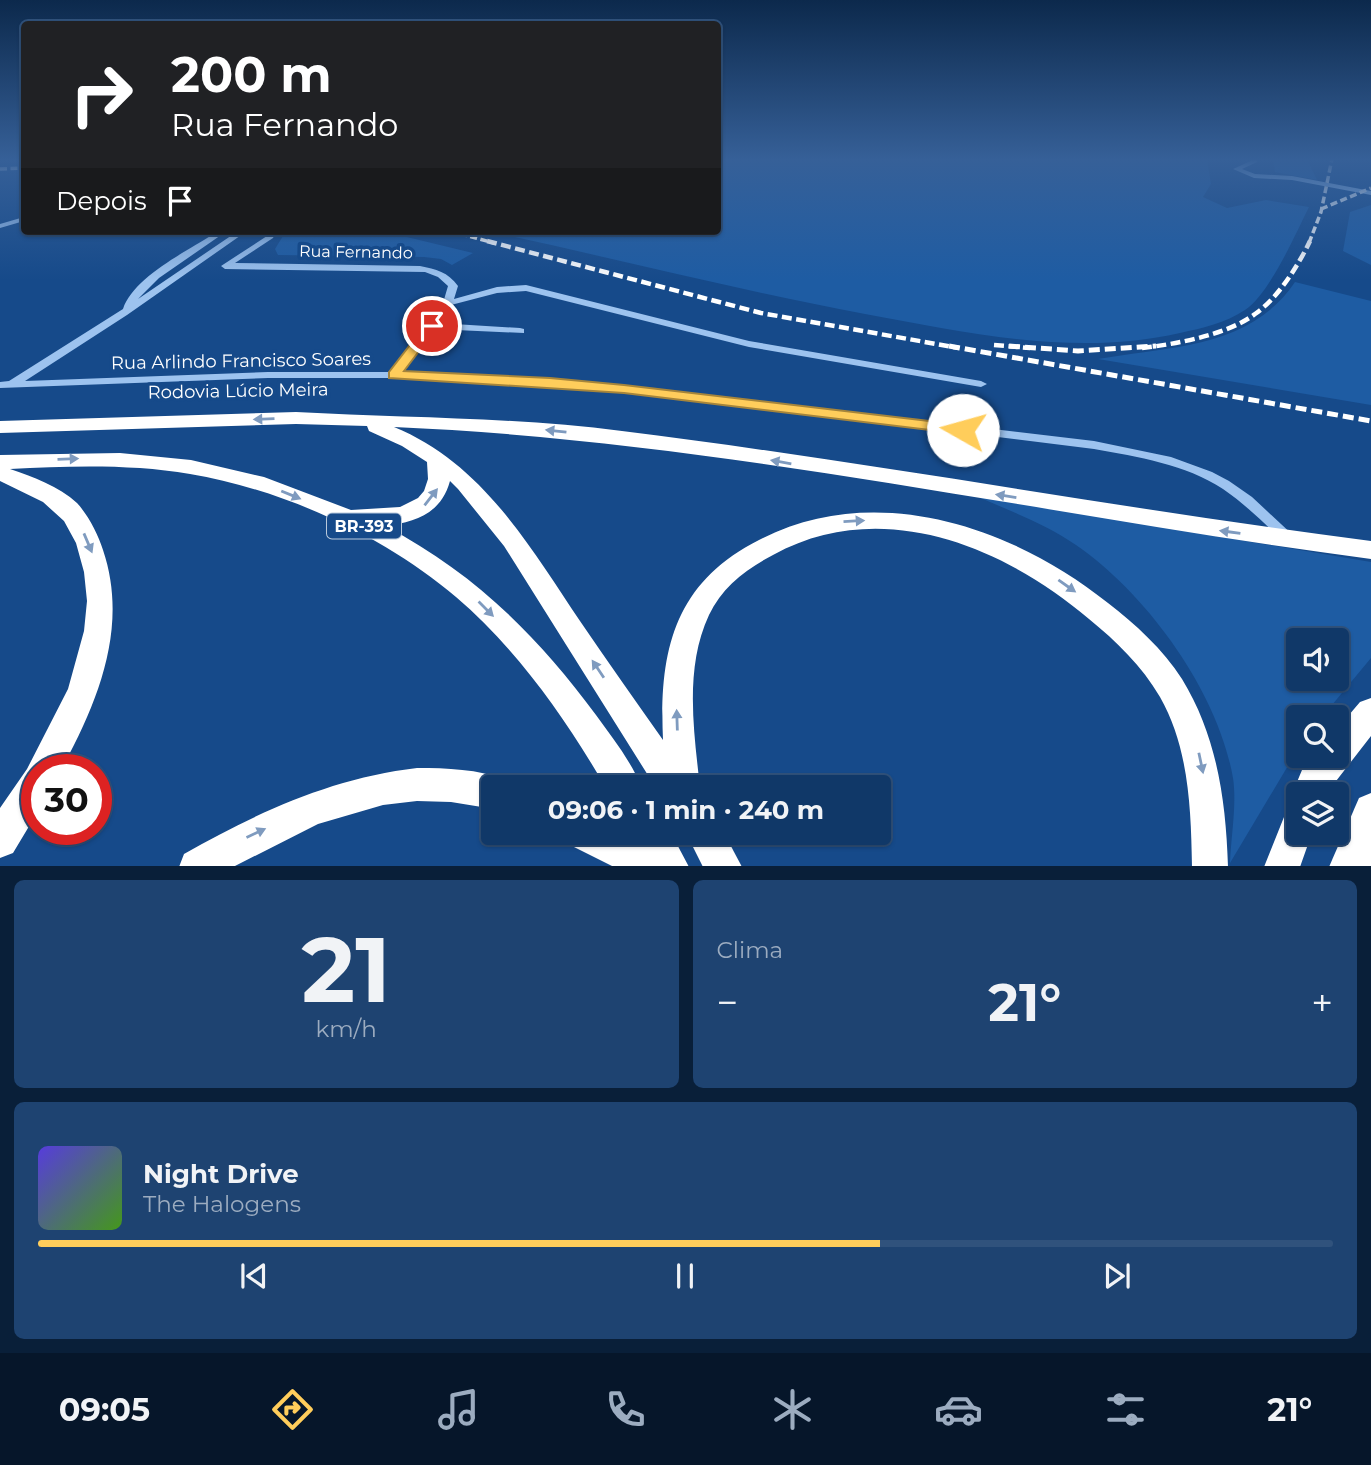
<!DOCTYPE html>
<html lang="pt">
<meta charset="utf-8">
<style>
:root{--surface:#103868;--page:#1e4371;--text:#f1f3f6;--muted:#9cacc0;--line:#30527c;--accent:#ffcd5b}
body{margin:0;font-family:Montserrat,sans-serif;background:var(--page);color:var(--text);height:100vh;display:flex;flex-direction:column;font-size:26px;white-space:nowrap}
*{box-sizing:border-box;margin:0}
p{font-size:23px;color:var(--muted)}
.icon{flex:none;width:38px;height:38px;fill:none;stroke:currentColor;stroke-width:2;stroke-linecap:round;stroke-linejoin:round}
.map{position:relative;height:866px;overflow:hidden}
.details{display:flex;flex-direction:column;gap:14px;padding:14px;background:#091f39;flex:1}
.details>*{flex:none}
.hud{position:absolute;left:21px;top:21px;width:700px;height:214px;border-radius:7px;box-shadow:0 2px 5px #0004,0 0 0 2px var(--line);background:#202124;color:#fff;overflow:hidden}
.buttons{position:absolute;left:1286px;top:628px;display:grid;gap:14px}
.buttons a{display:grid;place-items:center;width:63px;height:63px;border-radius:7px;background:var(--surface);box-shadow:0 2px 5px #0004,0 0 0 2px var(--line);font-size:35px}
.speed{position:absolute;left:21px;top:754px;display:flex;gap:14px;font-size:35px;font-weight:700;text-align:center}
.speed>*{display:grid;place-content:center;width:91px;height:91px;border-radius:50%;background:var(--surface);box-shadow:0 2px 5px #0004,0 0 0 2px var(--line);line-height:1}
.speed .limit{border:10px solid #d22;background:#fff;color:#111}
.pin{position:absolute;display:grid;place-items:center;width:60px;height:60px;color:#fff;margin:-30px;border:4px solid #fff;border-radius:50%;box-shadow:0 2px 7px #0007}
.me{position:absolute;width:77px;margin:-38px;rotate:277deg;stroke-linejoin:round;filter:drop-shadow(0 0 5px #0008)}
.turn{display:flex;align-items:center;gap:24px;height:147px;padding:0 35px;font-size:32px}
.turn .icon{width:91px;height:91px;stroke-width:2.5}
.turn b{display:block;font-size:49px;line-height:60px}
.then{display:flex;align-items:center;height:66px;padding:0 35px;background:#0003;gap:14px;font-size:26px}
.big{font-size:52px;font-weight:700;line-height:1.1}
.details .widget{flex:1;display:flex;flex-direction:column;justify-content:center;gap:10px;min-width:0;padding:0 24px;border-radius:10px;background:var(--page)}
.details .dial{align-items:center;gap:0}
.dial b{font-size:91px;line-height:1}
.song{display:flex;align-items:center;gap:21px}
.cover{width:84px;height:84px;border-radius:10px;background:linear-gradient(135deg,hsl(250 70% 55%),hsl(100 70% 35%))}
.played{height:7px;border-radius:4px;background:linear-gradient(90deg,var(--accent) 65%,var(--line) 65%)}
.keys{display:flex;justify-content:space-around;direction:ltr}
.heat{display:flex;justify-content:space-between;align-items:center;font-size:38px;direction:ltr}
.details .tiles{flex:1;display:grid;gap:14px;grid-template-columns:1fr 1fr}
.widget:last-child{grid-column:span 2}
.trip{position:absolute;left:481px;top:775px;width:410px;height:70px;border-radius:7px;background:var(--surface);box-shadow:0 2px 5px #0004,0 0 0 2px var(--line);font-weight:700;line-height:70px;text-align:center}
.menu{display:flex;height:112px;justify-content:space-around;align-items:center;background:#06162a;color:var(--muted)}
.menu .icon{width:49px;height:49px}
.menu .selected{color:var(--accent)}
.menu b{font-size:32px;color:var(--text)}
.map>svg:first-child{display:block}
.green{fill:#1e5ca3;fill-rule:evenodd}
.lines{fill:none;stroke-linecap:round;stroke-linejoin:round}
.minor{fill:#9dc3ef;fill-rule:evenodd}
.highway{fill:#fff;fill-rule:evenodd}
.rail-far2{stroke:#fff;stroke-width:3.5;stroke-dasharray:7 3.5;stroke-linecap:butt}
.rail-far1{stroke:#fff;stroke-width:4.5;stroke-dasharray:10 4.5;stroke-linecap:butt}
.rail{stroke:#fff;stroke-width:5;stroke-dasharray:11 5;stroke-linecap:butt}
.oneway{fill:#7f9bbf}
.route{fill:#ffcd5b;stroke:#a6853b;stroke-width:2}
.labels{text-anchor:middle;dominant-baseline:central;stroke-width:7;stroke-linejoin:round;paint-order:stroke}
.far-street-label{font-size:16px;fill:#fff;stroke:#164a8a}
.shield{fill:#164a8a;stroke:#b9c9dc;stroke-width:2}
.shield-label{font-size:16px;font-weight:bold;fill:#fff}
.street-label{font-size:18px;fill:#fff;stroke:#164a8a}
</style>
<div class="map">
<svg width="1371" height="867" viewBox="0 0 1371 867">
<rect width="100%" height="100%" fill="#164a8a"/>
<g class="green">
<path d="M718 159H1207L1211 184 1203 197 1227 208 1266 200 1309 207C1295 235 1270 293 1245 310 1225 323 1203 328 1180 333 1076 357 968 333 865 314 738 290 613 258 487 231H718Z"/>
<polygon points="1273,159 1307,159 1317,180 1275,172"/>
<polygon points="1371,205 1371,265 1343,251 1350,212"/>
<polygon points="286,231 382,231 473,253 452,265 441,259 424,257 278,255 275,249"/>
<path d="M1295 282 1371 301V405L1098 359C1169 346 1250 349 1295 282Z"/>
<path d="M976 496 1371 562V658L1322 717 1298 718V749L1230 863C1231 836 1237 804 1233 778 1218 692 1148 595 1076 545 1046 524 1010 511 976 496ZM1298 640H1337V679H1298Z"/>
</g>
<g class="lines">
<g class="minor">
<polygon points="1255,159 1258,161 1257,162 1242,169 1255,174 1292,176 1371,191 1371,195 1292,180 1254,178 1233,169"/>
<polygon points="24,217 24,221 0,228 0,224"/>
<path d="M185 231H222L224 233 159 278 138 299 238 231H247L127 315 25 381 268 372H391L443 303 448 286 438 277 425 272 225 269 221 266 270 234 274 236 273 238 235 263 420 266C436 269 448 272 458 286L454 299 497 287 526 285 749 341 981 381 987 384 981 387 749 347 526 291 497 293 451 305 438 323 520 328 524 329V333L434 329 402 372 549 379 649 388 1094 441 1171 457 1212 472 1229 481 1252 497 1296 538 1294 542 1289 543 1284 542C1264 523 1245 504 1223 489 1185 464 1138 457 1094 449L649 394 549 385 394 378H268L0 388V382L9 381 123 309C133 278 185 252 212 235L189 233Z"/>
</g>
<g class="highway">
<path d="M296 412C404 418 514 417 622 431 872 462 1121 509 1371 541V559C1046 516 722 441 394 427 482 463 529 545 580 621 607 661 635 700 663 740 659 651 674 583 759 540 874 480 1012 526 1108 603 1135 624 1163 649 1182 679 1217 736 1226 801 1228 867H1192C1191 809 1189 748 1160 697 1142 666 1116 641 1089 619 1002 545 880 496 773 555 746 569 722 587 709 615 684 669 694 731 700 788H656L504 546 458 489 450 481C441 514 415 522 385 526 473 572 537 635 596 715 612 737 631 761 642 788H606C566 719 517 649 456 597 383 535 284 490 190 474 131 464 70 466 10 469 33 477 59 486 77 503 88 515 98 534 103 550 129 627 98 702 61 770H37V813L13 853 0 858V808L27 769 68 689 84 631 87 601 84 572 76 543 64 521 43 502 0 481V455L120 453 191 460 264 477 351 510 400 507 418 498 424 491 428 479 427 462 402 446 369 431 367 426 296 424 0 433V421Z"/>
<polygon points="1371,698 1371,736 1326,794 1298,794 1297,806 1292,794 1302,770 1314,756 1337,756 1337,729 1360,702"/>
<path d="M417 768C447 768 478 769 506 780L509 788H494V809L451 802 417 801 383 805 318 824 233 867H179L184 854C258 812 332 778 417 768Z"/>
<polygon points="1371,793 1371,867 1329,867 1359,798"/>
<polygon points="1298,806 1298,833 1312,833 1300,867 1264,867 1286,812"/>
<polygon points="567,833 623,833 636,839 633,833 671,833 689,867 614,867 572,846"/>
<polygon points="686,833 724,833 742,867 703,867"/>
</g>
<g class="rail-far2">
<polyline points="0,169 24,168"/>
<polyline points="1321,209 1371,188"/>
<polyline points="450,231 494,243"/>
<polyline points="1309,243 1321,212 1332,159"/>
</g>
<g class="rail-far1">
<polyline points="487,241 761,313 959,348"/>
<polyline points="994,345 1030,348"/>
<path d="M1142 348C1176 344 1227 335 1255 314 1278 298 1298 266 1310 241"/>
</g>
<g class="rail">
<polyline points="949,346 1371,421"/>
<polyline points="1009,346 1078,351 1156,346"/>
</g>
</g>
<defs><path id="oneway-solid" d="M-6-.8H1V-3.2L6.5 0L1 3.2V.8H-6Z" transform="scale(1.75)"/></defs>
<g class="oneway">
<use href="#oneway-solid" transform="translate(264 419) rotate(178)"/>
<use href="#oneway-solid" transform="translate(556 431) rotate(-174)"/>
<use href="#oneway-solid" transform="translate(68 459) rotate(-2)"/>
<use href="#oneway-solid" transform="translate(781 462) rotate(-170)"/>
<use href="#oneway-solid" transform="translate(291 495) rotate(22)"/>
<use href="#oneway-solid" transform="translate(1006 496) rotate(-171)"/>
<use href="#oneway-solid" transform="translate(431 497) rotate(-52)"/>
<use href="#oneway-solid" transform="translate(854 521) rotate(-3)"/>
<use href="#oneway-solid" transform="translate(1230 532) rotate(-172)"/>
<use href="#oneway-solid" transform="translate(88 543) rotate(67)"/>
<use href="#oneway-solid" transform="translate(1067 586) rotate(35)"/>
<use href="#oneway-solid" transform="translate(486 609) rotate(45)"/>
<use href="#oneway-solid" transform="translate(598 669) rotate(-124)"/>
<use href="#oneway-solid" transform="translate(677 720) rotate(-92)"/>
<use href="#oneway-solid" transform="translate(1201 763) rotate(78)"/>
<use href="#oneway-solid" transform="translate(256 833) rotate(-25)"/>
</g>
<linearGradient id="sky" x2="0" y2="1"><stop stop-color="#0c294c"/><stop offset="0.57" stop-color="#366098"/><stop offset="1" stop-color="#366098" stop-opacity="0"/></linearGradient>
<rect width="1371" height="280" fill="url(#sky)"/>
<polygon class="route" points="432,322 438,326 404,371 550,378 624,385 963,425 971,430 963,434 624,393 389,378 389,372 427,323"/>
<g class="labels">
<g class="far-street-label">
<text transform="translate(356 252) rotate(1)">Rua Fernando</text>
</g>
<rect class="shield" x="327" y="513.5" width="74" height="25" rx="5"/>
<g class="shield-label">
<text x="364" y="526">BR-393</text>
</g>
<g class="street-label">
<text transform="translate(241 361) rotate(-1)">Rua Arlindo Francisco Soares</text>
<text transform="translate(238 391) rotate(-1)">Rodovia Lúcio Meira</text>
</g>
</g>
</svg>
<div class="buttons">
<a><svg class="icon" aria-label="sound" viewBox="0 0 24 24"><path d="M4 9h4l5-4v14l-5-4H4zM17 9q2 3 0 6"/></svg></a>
<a><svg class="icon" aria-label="search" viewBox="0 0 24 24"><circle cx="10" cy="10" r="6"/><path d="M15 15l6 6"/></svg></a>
<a><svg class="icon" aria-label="layers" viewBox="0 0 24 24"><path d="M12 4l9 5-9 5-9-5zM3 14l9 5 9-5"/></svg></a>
</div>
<div class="speed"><div class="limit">30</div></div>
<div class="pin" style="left:432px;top:326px;background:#d93025"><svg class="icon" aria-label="arrive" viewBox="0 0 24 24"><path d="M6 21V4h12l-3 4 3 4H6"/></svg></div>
<svg class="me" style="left:963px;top:430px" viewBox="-20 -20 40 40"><circle r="19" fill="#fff"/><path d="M0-13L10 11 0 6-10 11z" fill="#ffcd5b"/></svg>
<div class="trip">09:06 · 1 min · 240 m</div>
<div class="hud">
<div class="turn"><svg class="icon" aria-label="right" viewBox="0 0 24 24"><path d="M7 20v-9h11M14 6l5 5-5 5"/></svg><div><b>200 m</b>Rua Fernando</div></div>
<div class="then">Depois<svg class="icon" aria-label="arrive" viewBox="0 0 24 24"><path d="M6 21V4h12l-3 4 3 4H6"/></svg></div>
</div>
</div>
<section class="details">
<div class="tiles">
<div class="widget dial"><b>21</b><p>km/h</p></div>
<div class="widget"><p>Clima</p>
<div class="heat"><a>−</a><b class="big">21°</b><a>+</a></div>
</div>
<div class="widget">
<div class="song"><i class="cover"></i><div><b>Night Drive</b><p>The Halogens</p></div></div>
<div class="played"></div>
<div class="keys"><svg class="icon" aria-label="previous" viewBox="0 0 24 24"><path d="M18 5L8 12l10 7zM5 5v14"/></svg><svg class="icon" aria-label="pause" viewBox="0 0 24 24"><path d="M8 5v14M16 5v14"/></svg><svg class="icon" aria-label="next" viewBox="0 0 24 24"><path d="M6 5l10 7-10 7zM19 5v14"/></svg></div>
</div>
</div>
</section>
<nav class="menu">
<b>09:05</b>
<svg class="icon selected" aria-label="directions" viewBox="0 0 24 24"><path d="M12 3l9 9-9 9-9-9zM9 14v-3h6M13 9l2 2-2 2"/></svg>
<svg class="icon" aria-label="music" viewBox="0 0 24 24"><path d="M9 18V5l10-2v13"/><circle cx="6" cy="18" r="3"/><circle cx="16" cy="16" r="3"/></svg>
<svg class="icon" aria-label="phone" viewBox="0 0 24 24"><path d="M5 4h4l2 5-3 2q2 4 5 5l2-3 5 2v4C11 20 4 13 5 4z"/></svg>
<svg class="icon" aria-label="climate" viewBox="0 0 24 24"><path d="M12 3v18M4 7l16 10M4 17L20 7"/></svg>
<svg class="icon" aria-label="car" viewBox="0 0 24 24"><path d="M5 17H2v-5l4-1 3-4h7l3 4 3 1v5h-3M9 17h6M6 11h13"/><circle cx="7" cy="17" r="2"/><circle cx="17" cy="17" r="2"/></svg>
<svg class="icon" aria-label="filters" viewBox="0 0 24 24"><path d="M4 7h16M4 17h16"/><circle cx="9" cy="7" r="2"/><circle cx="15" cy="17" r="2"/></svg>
<b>21°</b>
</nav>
